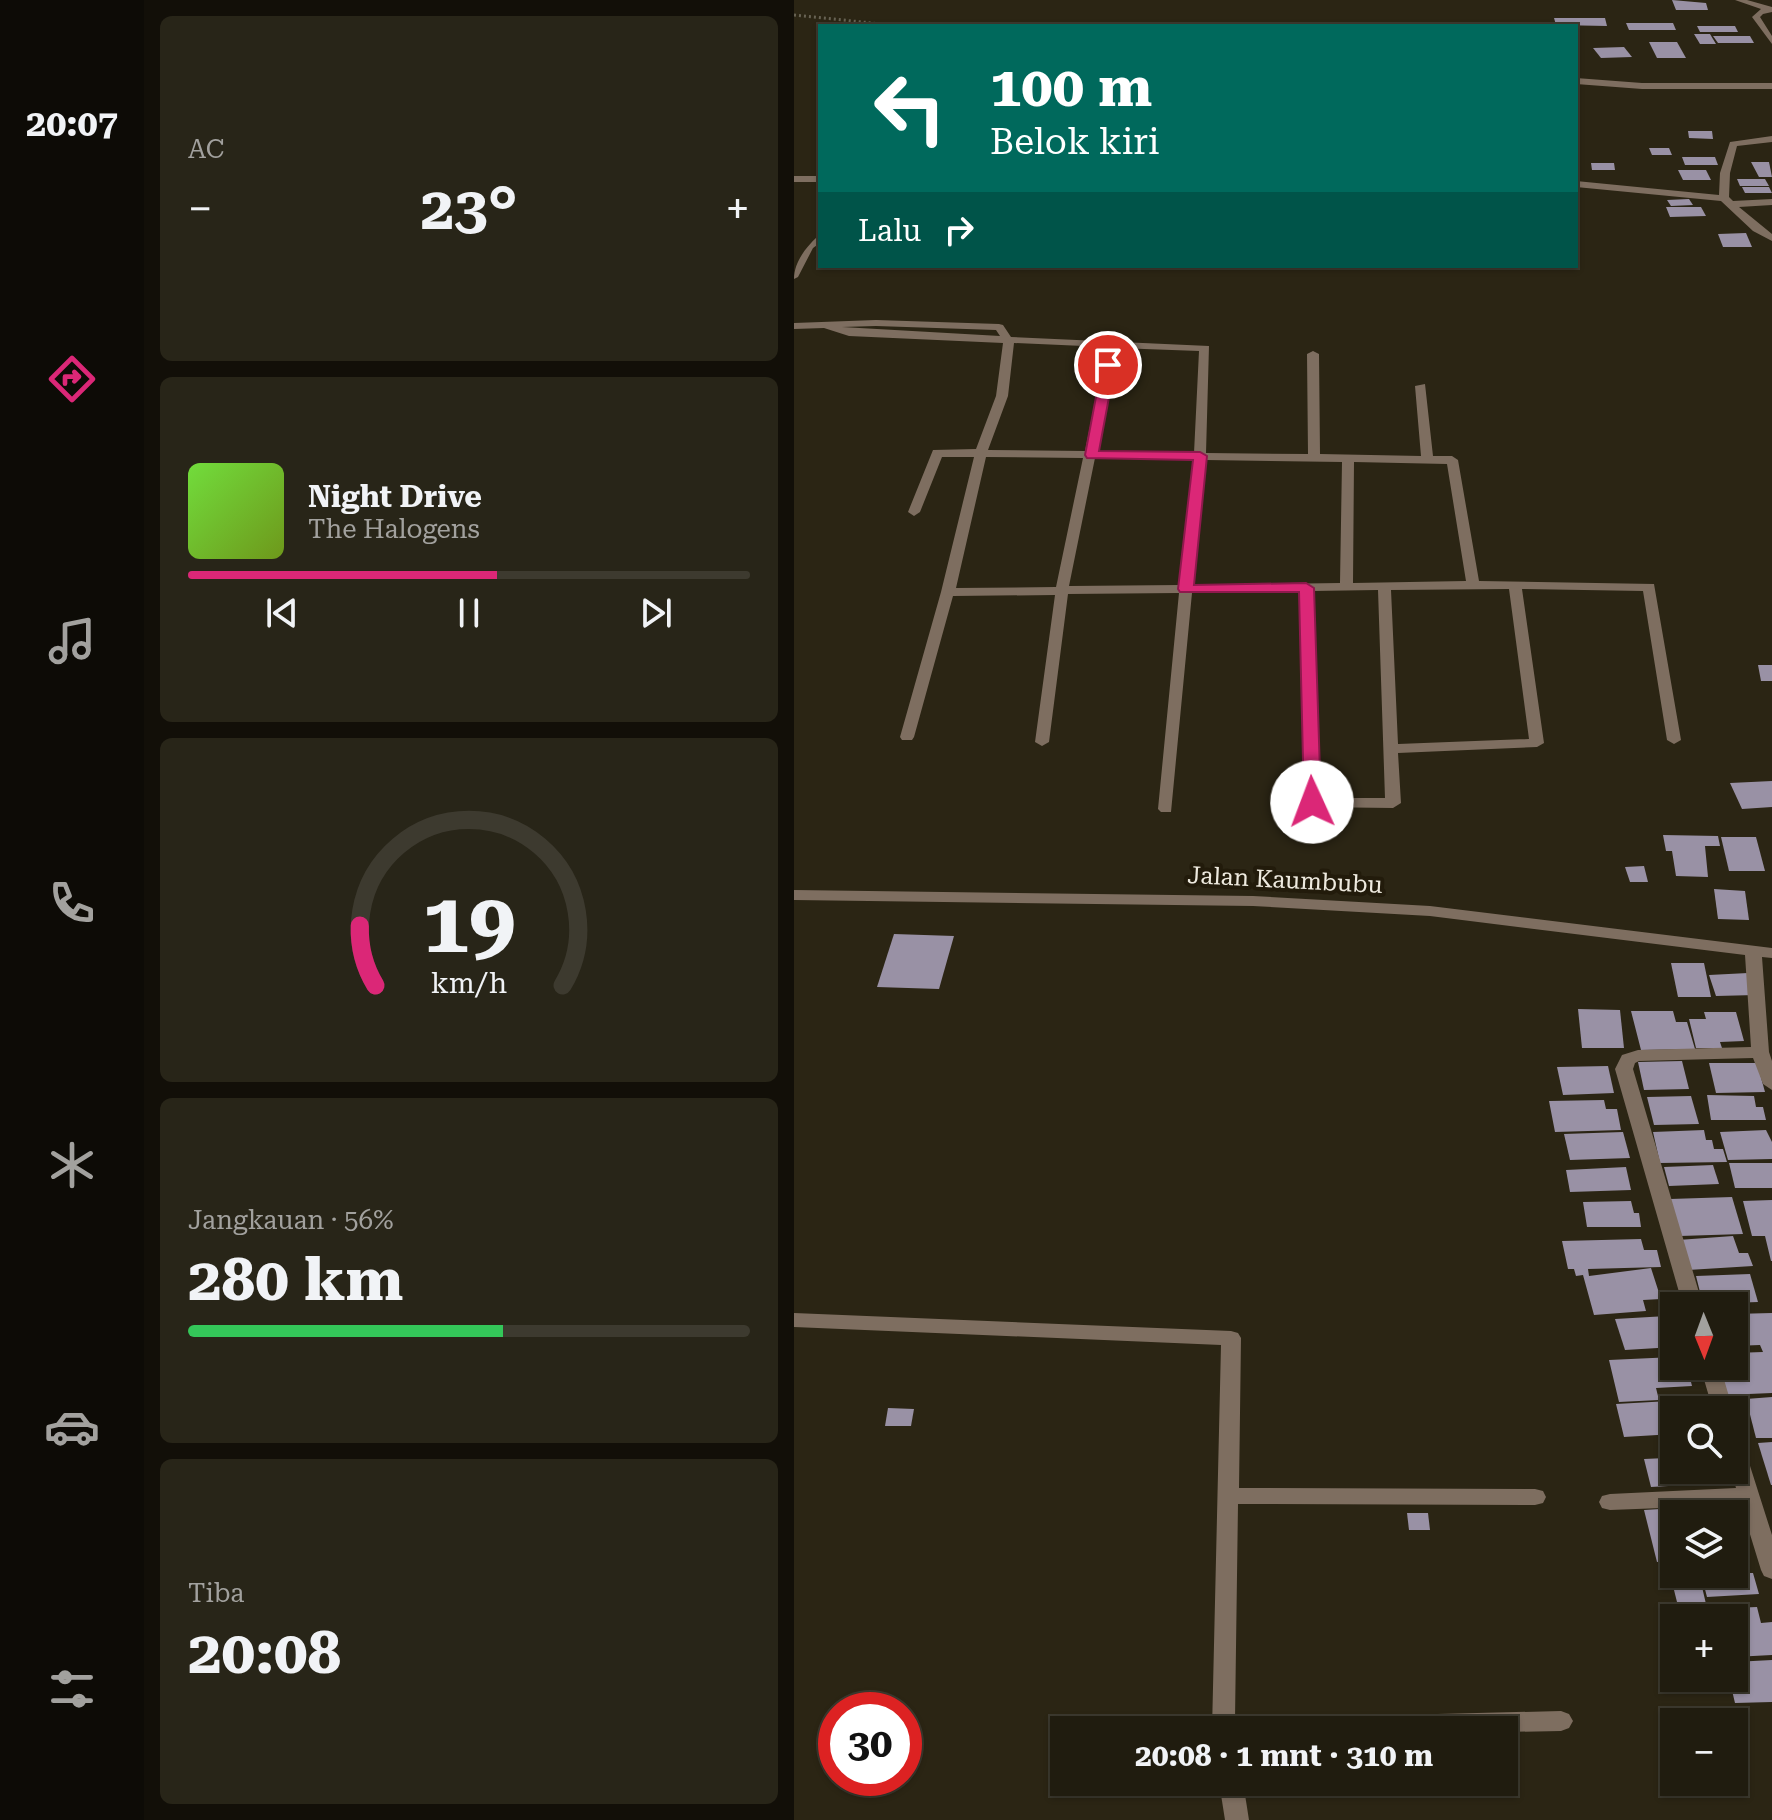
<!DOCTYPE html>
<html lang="id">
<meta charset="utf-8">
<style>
:root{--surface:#201c0f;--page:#282518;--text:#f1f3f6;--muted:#a2a19e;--line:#3d3a2f;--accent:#db2777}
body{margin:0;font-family:"Roboto Serif",serif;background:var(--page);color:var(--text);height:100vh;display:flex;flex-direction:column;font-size:30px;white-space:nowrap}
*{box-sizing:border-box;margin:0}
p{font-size:26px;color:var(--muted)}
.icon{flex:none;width:44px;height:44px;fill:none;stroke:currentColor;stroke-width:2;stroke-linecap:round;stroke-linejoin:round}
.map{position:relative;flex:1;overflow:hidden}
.drawer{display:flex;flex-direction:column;gap:16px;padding:16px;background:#120f08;width:650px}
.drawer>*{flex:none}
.top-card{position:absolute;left:24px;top:24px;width:760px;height:244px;border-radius:0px;box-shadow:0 2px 6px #0004,0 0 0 2px var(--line);background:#00695c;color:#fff;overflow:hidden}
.needle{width:52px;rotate:179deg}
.buttons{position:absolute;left:866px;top:1292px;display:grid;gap:16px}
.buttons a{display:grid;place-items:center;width:88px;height:88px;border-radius:0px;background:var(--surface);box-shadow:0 2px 6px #0004,0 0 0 2px var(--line);font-size:40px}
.speed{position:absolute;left:24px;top:1692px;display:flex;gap:16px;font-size:40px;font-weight:700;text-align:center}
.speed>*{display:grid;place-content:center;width:104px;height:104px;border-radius:50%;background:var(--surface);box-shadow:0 2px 6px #0004,0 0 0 2px var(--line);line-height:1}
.speed .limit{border:12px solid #d22;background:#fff;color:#111}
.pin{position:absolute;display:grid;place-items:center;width:68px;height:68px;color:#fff;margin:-34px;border:4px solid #fff;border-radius:50%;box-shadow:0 2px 8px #0007}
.me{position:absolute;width:88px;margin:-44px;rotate:358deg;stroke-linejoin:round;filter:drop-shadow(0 0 6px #0008)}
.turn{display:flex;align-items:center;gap:28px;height:168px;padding:0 40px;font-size:36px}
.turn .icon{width:104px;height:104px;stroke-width:2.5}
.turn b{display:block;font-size:56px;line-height:68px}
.then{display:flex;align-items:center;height:76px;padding:0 40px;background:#0003;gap:16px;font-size:30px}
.big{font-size:60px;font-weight:700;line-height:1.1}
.drawer .card{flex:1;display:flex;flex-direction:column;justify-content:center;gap:12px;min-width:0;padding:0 28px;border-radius:12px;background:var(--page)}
.drawer .dial{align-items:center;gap:0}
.dial svg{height:208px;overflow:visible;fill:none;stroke:var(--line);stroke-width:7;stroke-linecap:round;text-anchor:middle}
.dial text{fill:var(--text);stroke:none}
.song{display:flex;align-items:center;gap:24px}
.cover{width:96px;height:96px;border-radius:12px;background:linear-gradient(135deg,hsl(100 70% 55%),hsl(80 70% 35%))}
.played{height:8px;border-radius:4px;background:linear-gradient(90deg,var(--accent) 55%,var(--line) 55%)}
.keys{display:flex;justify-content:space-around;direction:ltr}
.heat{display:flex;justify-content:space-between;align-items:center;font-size:44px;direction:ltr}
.charge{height:12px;border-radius:6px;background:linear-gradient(90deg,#34c759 56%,var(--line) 0)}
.trip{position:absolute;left:256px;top:1716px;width:468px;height:80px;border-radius:0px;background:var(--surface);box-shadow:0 2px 6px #0004,0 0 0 2px var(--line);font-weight:700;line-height:80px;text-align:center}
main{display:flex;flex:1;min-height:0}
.dock{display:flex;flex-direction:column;width:144px;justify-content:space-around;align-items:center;background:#0d0b06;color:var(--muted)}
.dock .icon{width:56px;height:56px}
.dock .current{color:var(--accent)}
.dock b{font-size:36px;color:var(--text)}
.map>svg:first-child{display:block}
.building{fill:#9991a5}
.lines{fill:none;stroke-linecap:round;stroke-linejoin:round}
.path{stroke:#676253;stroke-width:3;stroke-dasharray:2 3;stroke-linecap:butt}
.lane{fill:#7e6e60;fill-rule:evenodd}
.street{fill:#7e6e60;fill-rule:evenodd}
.route{fill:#db2777;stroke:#8e194d;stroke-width:2}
.labels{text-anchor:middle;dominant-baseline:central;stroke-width:8;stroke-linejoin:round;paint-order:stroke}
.street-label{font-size:24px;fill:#eeeadf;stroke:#221b0b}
</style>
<main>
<nav class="dock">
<b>20:07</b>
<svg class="icon current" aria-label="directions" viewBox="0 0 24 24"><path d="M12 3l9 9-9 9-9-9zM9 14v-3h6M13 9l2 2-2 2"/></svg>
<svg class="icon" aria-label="music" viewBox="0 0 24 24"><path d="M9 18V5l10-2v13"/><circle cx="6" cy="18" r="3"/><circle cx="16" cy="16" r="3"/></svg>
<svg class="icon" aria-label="phone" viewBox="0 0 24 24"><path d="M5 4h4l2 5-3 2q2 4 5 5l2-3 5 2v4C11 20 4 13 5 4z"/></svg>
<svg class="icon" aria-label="climate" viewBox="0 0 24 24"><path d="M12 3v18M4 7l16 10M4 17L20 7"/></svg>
<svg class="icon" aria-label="car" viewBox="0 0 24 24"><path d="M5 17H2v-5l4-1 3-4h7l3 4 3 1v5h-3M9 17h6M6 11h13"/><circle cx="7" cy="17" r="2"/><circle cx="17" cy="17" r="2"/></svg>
<svg class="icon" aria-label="filters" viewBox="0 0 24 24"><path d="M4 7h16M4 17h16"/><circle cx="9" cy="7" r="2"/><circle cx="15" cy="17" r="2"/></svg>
</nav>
<section class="drawer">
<div class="card"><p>AC</p>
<div class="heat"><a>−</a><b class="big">23°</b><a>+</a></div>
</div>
<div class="card">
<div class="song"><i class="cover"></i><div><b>Night Drive</b><p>The Halogens</p></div></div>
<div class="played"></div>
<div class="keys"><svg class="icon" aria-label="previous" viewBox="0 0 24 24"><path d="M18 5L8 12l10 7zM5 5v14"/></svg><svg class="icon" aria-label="pause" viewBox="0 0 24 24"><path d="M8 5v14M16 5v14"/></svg><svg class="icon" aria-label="next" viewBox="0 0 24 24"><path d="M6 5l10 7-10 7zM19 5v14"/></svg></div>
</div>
<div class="card dial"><svg viewBox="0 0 100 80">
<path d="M14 69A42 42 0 1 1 86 69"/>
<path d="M14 69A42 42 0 0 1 8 46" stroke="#db2777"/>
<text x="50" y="56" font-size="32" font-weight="700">19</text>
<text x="50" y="72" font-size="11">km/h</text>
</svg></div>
<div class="card"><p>Jangkauan · 56%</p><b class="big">280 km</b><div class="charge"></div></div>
<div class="card"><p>Tiba</p><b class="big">20:08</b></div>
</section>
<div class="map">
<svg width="978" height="1820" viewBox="0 0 978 1820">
<rect width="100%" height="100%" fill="#2b2514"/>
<g class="building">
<polygon points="878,0 912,3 914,10 882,10"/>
<polygon points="760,18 811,18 813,26 762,25"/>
<polygon points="832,23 879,23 882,30 835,30"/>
<polygon points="903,26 941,26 944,32 906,32"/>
<polygon points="900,34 916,34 922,44 906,44"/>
<polygon points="919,36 956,36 960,43 924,43"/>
<polygon points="855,42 883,42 892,58 863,58"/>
<polygon points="830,47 838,57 807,58 799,48"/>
<polygon points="894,131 918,131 919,139 895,138"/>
<polygon points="855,148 875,148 878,155 858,155"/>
<polygon points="888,157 921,157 924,165 891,165"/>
<polygon points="957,162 975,162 978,177 965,177"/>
<polygon points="797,163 820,163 821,170 798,170"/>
<polygon points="884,170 912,170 917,180 889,180"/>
<polygon points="943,179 971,179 975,186 946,186"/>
<polygon points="948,187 975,187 978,193 951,193"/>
<polygon points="895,199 899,205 877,206 873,200"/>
<polygon points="872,207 907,207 912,216 876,217"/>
<polygon points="952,233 958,247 929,247 924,234"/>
<polygon points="964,665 978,665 978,681 967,681"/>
<polygon points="978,781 978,807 948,809 936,783"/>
<polygon points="869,835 924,836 926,846 911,846 914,877 882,876 878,851 872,851"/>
<polygon points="927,837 962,837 971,871 935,871"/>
<polygon points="850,866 854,882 836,882 831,867"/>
<polygon points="920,889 951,891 955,920 924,919"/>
<polygon points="100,934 160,936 145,989 83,987"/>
<polygon points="877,963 910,963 917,997 884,997"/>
<polygon points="954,973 962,995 922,996 915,975"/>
<polygon points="784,1009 826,1010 830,1048 788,1048"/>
<polygon points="837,1011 879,1011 882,1022 893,1022 901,1049 847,1050"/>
<polygon points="910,1012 942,1012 950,1041 926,1042 928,1048 902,1048 895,1019 912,1019"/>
<polygon points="888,1061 895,1089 850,1090 844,1062"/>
<polygon points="915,1063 963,1063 971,1092 922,1093"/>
<polygon points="814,1066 820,1093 769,1095 763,1067"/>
<polygon points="913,1095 960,1096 962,1107 969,1107 972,1120 917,1120"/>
<polygon points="897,1096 905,1124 860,1125 853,1097"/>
<polygon points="810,1100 812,1109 823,1109 827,1130 761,1132 755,1101"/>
<polygon points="910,1130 912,1140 918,1140 920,1149 929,1149 933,1162 866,1163 859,1132"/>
<polygon points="972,1130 978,1142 978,1159 934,1160 926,1132"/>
<polygon points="829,1132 836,1158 776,1160 770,1134"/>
<polygon points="935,1163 978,1163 978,1188 941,1188"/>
<polygon points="919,1165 925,1184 875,1186 870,1167"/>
<polygon points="832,1167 837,1190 776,1192 772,1170"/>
<polygon points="938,1197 949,1234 886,1236 876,1199"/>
<polygon points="978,1200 978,1261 977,1261 971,1236 958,1236 949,1201"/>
<polygon points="837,1201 840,1213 845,1213 847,1227 793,1227 789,1202"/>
<polygon points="939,1236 945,1253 954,1253 959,1266 894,1270 884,1240"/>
<polygon points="847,1239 850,1250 863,1250 867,1267 794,1269 795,1276 857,1268 867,1299 849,1300 852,1311 800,1315 789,1275 782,1276 780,1269 774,1269 768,1241"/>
<polygon points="956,1274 964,1302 909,1304 902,1276"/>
<polygon points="978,1313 978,1393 931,1395 923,1366 940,1366 940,1353 969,1352 966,1345 940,1346 940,1314"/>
<polygon points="873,1316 880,1347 831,1350 821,1319"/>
<polygon points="880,1357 880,1366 893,1366 898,1386 862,1388 865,1400 825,1402 815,1360"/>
<polygon points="978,1397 978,1438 962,1438 952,1399"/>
<polygon points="893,1400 896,1410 880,1410 880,1434 830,1437 822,1404"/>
<polygon points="94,1408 120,1409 117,1426 91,1426"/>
<polygon points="978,1442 978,1485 977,1485 964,1443"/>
<polygon points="880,1443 880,1470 922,1470 926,1483 857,1487 850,1459 872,1458 868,1444"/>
<polygon points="936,1507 938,1514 904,1514 903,1509"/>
<polygon points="882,1508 880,1561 863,1562 850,1510"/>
<polygon points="613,1513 634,1513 636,1530 615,1530"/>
<polygon points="940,1557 948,1557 953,1573 959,1573 965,1594 913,1597 907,1574 940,1574"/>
<polygon points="875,1570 880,1570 880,1574 905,1574 912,1604 884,1606"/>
<polygon points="963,1607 967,1623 978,1622 978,1655 940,1657 940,1618 915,1618 913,1609"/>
<polygon points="978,1660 978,1702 941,1703 935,1678 940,1678 940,1662"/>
</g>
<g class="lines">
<polyline class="path" points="0,15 107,26"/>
<path class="lane" d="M23 237H26V243L19 248 4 277 0 279C0 263 11 248 23 237Z"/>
<g class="street">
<polygon points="941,0 953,0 978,7 978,12 969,14 966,17 978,36 978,44 958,17 967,9"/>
<polygon points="782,78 848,83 978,83 978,89 848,89 782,84"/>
<polygon points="978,136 978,142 943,146 936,173 935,197 939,201 978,199 978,205 945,207 978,234 978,241 959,231 927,201 782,187 782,181 925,195 926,173 936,142"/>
<rect x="0" y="176" width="26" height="6"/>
<path d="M82 320 205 324 209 325 217 337 415 346 412 453 514 454 513 354 519 351 525 354 526 454 627 456 621 386 631 384 639 456H658L664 460 685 581 860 584 887 740 880 744 873 740 849 591 728 589 750 743 743 747 604 753 607 803 599 808 518 807 510 802 506 591 398 593 377 812H367L364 809 385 593 274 594 255 742 248 746 241 742 261 595 159 596 120 737 118 740H108L106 737 147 592 180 457H148L126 512 120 516 114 512 139 450 182 449 202 396 209 343 55 336 30 328 0 329V323ZM82 326 202 330 206 336 48 327ZM220 343 312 347 291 451 194 450 214 396ZM323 348 405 351 400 453 302 451ZM192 457 289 458 262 587 162 588ZM301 458 400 460 386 585 275 586ZM412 460 548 462 546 583 399 585ZM560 462 653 464 672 581 559 583ZM715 589 735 739 604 744 597 590ZM584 590 591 798H525L519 591Z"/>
<polygon points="0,890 459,896 636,906 978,948 978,958 968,957 975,1052 978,1061 978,1090 969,1084 959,1058 845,1061 841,1063 839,1069 909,1306 889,1306 821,1069 828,1055 844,1050 957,1047 951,955 636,916 459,906 0,900"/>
<polygon points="0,1313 437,1331 444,1333 447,1338 445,1488 741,1489 749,1491 752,1497 749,1503 741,1505 444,1504 441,1719 767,1711 775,1714 779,1721 775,1728 767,1731 710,1732 710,1730 418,1730 427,1345 0,1327"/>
<polygon points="906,1366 926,1366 939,1410 919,1410"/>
<polygon points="940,1439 947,1441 950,1447 978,1535 978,1579 970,1576 967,1570 947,1505 816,1510 808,1508 805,1502 808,1496 816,1494 942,1488 937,1470 940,1470"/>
<polygon points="425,1782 449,1782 455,1820 431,1820"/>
</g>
</g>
<polygon class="route" points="314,361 321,365 305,451 406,452 413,456 400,585 512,583 520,588 527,802 524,805 512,805 510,802 505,592 386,592 384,589 399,460 293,458 291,455 308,365"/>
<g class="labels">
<g class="street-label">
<text transform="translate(491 880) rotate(3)">Jalan Kaumbubu</text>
</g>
</g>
</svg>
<div class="buttons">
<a><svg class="needle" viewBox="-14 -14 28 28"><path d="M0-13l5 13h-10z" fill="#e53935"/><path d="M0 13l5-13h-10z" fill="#a2a19e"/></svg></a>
<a><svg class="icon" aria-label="search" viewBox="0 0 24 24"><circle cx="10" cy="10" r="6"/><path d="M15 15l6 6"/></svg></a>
<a><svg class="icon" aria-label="layers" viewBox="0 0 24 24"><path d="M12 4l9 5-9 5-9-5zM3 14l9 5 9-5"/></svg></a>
<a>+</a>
<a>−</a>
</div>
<div class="speed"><div class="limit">30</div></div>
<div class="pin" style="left:314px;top:365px;background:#d93025"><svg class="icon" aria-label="arrive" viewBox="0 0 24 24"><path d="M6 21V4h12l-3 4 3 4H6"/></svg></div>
<svg class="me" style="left:518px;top:802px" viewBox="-20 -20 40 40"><circle r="19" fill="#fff"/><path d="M0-13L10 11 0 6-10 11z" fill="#db2777"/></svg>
<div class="trip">20:08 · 1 mnt · 310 m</div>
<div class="top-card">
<div class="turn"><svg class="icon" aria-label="left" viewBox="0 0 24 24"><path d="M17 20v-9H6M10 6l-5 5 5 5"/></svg><div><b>100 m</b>Belok kiri</div></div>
<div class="then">Lalu<svg class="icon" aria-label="right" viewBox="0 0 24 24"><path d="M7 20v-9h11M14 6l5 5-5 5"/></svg></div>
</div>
</div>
</main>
